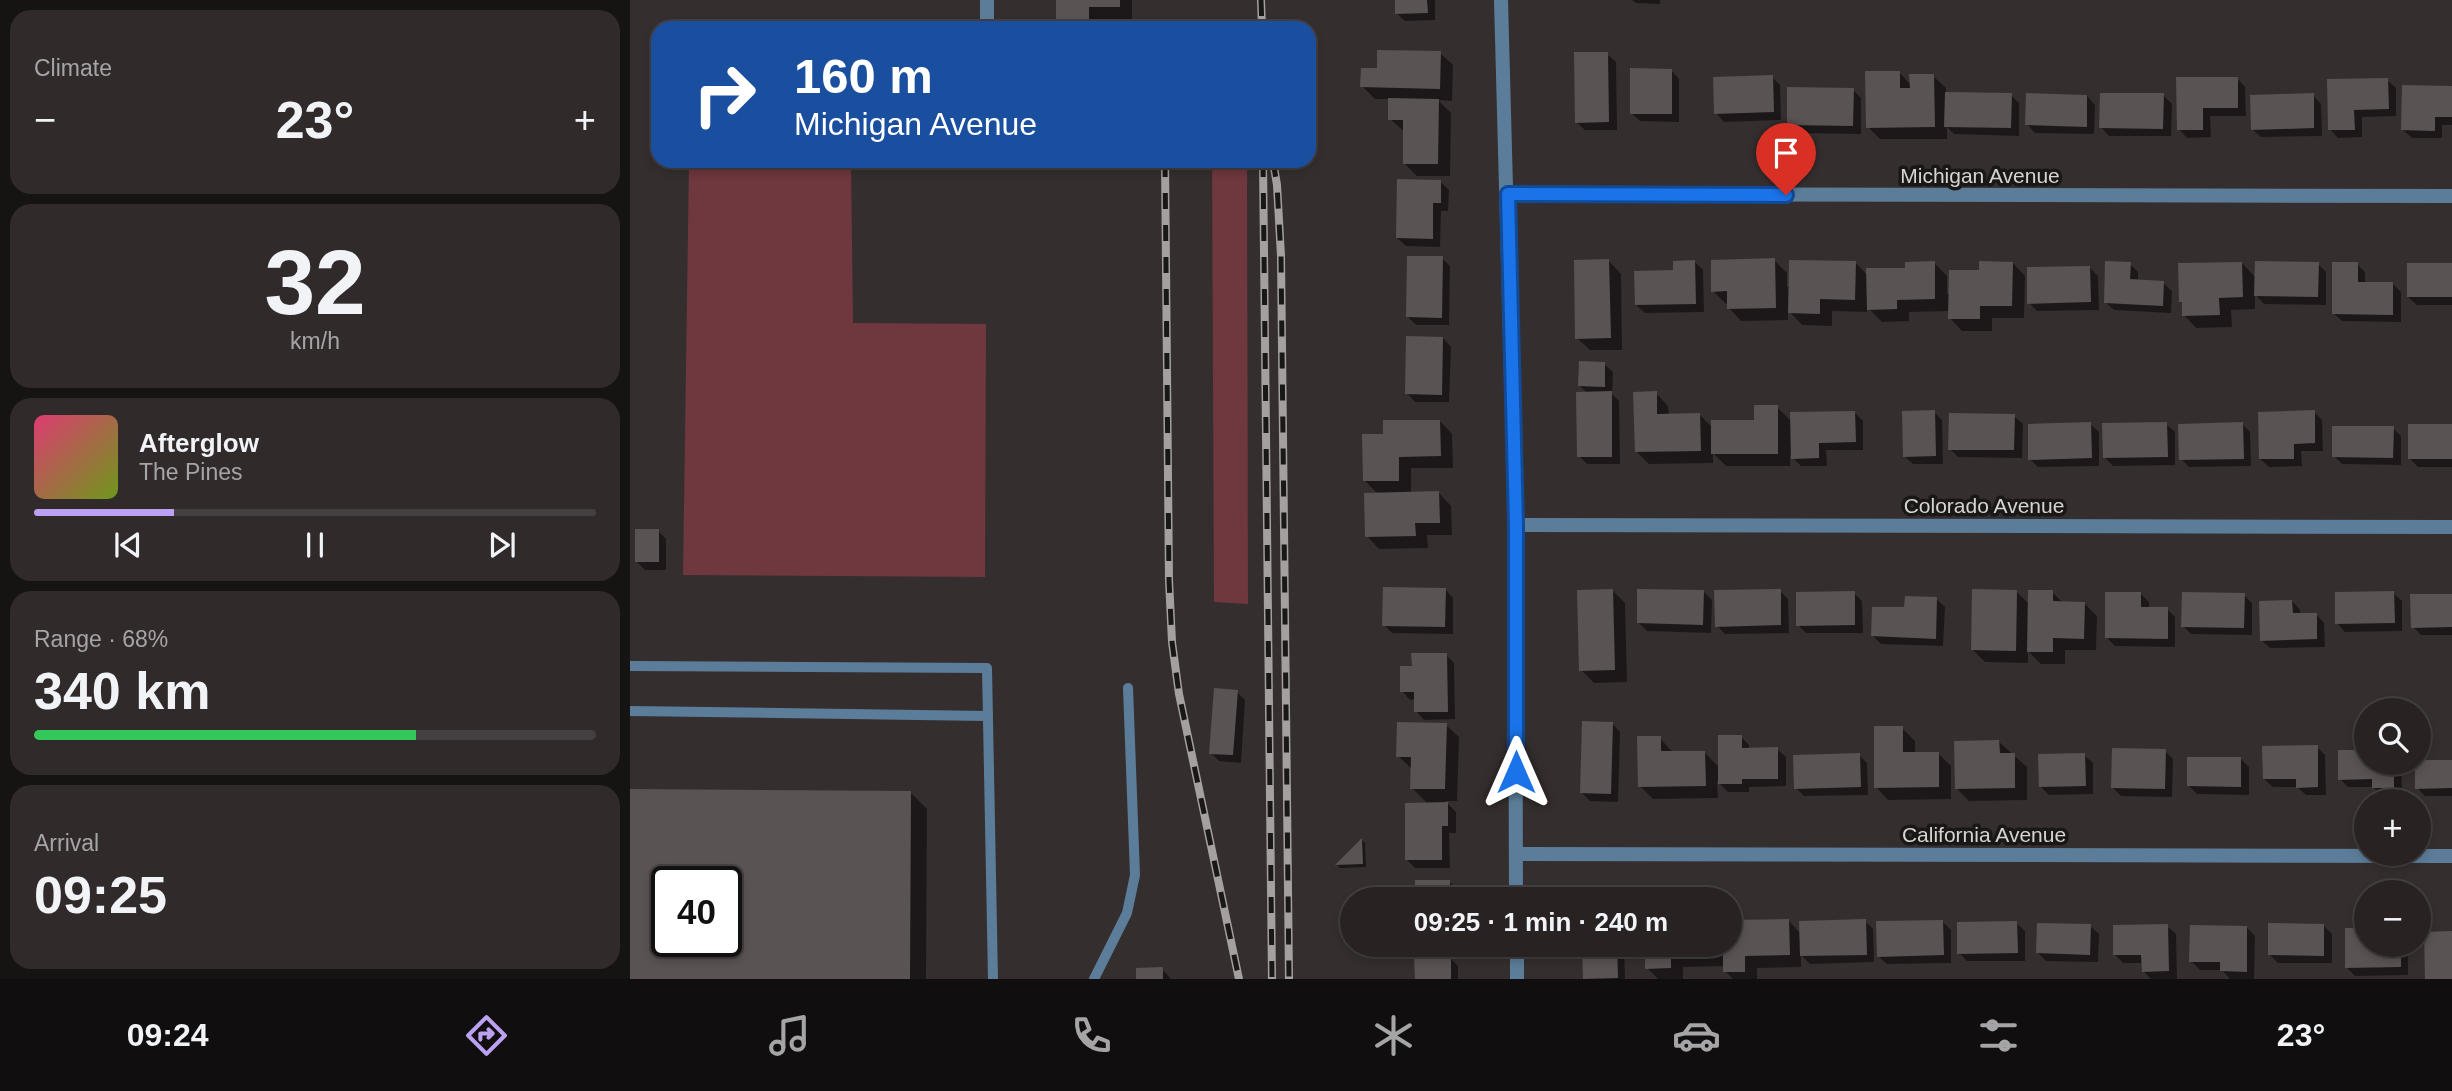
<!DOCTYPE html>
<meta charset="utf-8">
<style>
:root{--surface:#282223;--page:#302a2b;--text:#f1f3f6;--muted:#a5a4a6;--line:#443f41;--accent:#bca0f2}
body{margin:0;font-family:Helvetica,sans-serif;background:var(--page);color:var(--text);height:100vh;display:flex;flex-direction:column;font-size:26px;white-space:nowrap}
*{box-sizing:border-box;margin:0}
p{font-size:23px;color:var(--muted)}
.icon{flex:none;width:38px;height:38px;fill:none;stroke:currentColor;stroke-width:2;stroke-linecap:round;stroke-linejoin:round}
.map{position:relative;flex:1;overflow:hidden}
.details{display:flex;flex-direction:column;gap:10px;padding:10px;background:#161313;width:630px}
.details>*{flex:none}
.banner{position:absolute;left:21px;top:21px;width:665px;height:147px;border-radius:21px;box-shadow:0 4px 10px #0003,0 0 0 2px var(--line);background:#1a4fa0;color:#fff;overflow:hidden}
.fabs{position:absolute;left:1724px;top:698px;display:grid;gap:14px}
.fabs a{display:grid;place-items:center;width:77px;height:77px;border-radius:50%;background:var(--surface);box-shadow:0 4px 10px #0003,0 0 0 2px var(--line);font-size:35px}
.speed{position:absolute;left:21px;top:866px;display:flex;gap:14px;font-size:35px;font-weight:700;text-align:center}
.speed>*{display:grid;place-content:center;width:91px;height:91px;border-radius:50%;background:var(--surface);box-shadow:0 4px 10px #0003,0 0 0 2px var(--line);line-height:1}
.speed .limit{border:4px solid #111;border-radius:10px;background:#fff;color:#111}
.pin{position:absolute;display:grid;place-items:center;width:60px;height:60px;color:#fff;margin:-72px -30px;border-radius:50% 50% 50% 0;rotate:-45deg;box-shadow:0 0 7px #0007}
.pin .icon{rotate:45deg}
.me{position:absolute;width:77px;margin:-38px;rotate:0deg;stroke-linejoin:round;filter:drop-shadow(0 0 5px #0008)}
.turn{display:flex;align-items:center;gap:24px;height:147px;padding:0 28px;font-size:32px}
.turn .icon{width:91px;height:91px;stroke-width:2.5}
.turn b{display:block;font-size:49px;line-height:60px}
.big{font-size:52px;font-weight:700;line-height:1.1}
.details .widget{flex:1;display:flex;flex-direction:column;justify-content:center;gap:10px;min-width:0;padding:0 24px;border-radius:21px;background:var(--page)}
.details .dial{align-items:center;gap:0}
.dial b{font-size:91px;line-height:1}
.song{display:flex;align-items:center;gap:21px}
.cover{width:84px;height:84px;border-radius:10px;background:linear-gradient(135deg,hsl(340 70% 55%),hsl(80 70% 35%))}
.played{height:7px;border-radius:4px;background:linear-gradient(90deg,var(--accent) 25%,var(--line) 25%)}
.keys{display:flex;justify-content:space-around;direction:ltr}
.heat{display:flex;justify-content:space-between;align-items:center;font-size:38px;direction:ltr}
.charge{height:10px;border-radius:5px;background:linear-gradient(90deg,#34c759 68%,var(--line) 0)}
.trip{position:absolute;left:710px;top:887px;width:402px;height:70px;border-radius:35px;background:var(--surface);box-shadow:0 4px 10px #0003,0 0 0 2px var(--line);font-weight:700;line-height:70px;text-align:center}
.dock{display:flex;height:112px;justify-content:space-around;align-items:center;background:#100e0e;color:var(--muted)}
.dock .icon{width:49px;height:49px}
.dock .selected{color:var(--accent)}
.dock b{font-size:32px;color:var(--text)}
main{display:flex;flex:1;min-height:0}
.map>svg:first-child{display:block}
.green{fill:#6f373e}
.shadow{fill:#0007;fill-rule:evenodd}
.building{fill:#5a5353;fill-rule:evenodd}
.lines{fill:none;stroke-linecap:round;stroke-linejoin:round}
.service{stroke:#5c7d99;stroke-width:10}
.minor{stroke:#5c7d99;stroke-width:14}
.tertiary{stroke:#5c7d99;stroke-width:14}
.rail-casing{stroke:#a5a0a0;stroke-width:8}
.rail{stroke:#1a1717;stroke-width:5;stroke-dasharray:16;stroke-linecap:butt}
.route-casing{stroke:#114b97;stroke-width:18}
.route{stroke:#1a73e8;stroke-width:12}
.labels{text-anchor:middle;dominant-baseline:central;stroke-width:7;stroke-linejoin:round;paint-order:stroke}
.street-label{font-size:21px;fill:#d7d3d3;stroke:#1a1717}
</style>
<main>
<section class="details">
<div class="widget"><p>Climate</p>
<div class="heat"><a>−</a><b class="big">23°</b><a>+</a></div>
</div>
<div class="widget dial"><b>32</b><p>km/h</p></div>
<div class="widget">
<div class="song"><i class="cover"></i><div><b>Afterglow</b><p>The Pines</p></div></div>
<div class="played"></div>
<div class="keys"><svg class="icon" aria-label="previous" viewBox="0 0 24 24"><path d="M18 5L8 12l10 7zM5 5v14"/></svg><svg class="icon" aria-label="pause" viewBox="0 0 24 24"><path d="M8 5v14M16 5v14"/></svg><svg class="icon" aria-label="next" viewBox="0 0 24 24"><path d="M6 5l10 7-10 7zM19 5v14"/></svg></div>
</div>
<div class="widget"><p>Range · 68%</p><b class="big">340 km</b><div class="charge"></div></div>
<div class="widget"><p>Arrival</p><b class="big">09:25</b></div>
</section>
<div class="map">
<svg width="1822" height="979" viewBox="0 0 1822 979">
<rect width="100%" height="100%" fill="#352e2f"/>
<g class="green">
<polygon points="59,161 221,161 223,323 356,324 355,577 53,575"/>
<polygon points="582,161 617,161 618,604 584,602"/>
</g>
<g class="shadow">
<polygon points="428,0 502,0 502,19 471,19 471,28 428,28"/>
<polygon points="766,0 805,0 805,20 775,21 766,13"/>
<polygon points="1002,0 1030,0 1030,4 1006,3"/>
<polygon points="810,53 823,65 822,101 808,100 821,113 820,176 787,176 774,163 775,132 760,119 760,99 745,99 732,86 749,70"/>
<polygon points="977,54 986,62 987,130 955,130 946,122"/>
<polygon points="1041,70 1049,79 1049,122 1010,121 1001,113"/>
<polygon points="1269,72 1281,85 1303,76 1316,88 1316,94 1381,95 1389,103 1389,136 1324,134 1317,127 1317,139 1250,139 1238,127"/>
<polygon points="1142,77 1150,85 1151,120 1094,122 1086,113"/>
<polygon points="1607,78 1615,87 1616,116 1580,116 1581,137 1557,138 1549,129 1548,79"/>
<polygon points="1757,80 1766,88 1766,116 1732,117 1732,137 1708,138 1700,129"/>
<polygon points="1822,88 1822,125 1812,125 1812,138 1782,138 1773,130"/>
<polygon points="1223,90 1231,98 1231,134 1167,133 1158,124"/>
<polygon points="1533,95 1542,104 1541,136 1479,136 1471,127"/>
<polygon points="1683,95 1691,104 1692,136 1631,137 1622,129"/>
<polygon points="1457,96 1465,105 1464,134 1405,133 1397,124"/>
<polygon points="810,181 819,190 818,211 811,211 810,247 776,246 767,238"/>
<polygon points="812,258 820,266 819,325 786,325 778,317"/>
<polygon points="1144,260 1157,273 1157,287 1225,262 1238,276 1304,263 1317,276 1317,294 1320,294 1351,272 1383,263 1395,276 1394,318 1362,318 1362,331 1332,331 1320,318 1320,311 1279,312 1279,321 1252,322 1237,307 1237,312 1202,311 1202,326 1172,325 1158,310 1158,320 1111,321 1099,308 1098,303 1096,304 1083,291"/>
<polygon points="979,261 991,274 992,350 960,350 947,338"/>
<polygon points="1065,262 1073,270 1074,312 1015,313 1006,305 1045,272"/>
<polygon points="1612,263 1626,278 1688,264 1696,272 1696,305 1634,304 1625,294 1625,309 1601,310 1602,327 1566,328 1554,315 1553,304 1551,302"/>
<polygon points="1500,264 1508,272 1508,281 1533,283 1542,291 1541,313 1484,310 1475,302"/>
<polygon points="1727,264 1735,272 1735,284 1763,284 1771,292 1771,322 1712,321 1703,313"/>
<polygon points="1822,265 1822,305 1787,305 1778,297"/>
<polygon points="1460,268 1468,276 1469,310 1407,311 1399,303"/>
<polygon points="813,338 821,347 819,402 785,402 777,393"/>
<polygon points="974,364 983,372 982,394 989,401 990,464 957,464 949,456 957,393 950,386"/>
<polygon points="1026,393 1038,406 1039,415 1070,415 1083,428 1126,421 1147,407 1162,422 1225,413 1233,421 1233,450 1196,450 1197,466 1171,466 1160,455 1160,466 1096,466 1083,453 1083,463 1019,464 1006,451"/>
<polygon points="1304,412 1312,420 1313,464 1283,464 1274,456"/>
<polygon points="1684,412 1692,420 1693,451 1671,451 1672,466 1639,467 1630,459"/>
<polygon points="1384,416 1393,424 1392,458 1328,457 1320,449"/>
<polygon points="810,421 822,434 823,468 781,468 781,494 809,493 821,506 822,535 797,535 798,548 749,549 737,536 748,494 735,481 755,436"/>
<polygon points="1460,424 1469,432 1469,466 1408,467 1400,459"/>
<polygon points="1536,424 1545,432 1545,465 1483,466 1474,457"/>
<polygon points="1612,424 1620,432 1621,466 1559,467 1551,459"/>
<polygon points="1822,426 1822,467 1788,467 1780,459"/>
<polygon points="1763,428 1771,436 1771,465 1712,464 1704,456"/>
<polygon points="28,531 36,539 36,570 15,570 7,562"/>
<polygon points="815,589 823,598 823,634 762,633 754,625"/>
<polygon points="983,591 995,603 997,682 964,683 951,670"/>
<polygon points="1150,591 1158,599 1159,633 1095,634 1087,626"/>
<polygon points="1074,592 1082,600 1081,633 1017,631 1009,623"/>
<polygon points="1387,592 1400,605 1422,592 1433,603 1454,603 1467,616 1466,650 1435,650 1435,664 1411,664 1398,651 1398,663 1355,662 1343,650"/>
<polygon points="1224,593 1232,601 1233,633 1176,633 1168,625"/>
<polygon points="1763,593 1772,601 1772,631 1715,632 1707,623"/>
<polygon points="1511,594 1519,602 1519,609 1537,609 1545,617 1545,647 1485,646 1477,638"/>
<polygon points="1614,595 1622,603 1622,635 1561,634 1553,626"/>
<polygon points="1822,595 1822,635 1791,635 1783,627"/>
<polygon points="1306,599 1315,607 1313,646 1251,644 1242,635 1276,609"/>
<polygon points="1662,601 1670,610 1670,615 1686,614 1694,623 1695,647 1640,648 1631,640"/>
<polygon points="816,655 824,663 825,719 794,720 786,711 786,699 780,700 772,691 783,668"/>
<polygon points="607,692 615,700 611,763 589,761 581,753"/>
<polygon points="982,723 990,732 988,802 960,801 951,792"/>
<polygon points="816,725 829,737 827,801 815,801 826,812 826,833 819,833 820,868 785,868 777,860 798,804 782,788 782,769 768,756"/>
<polygon points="1272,728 1285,741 1285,754 1308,753 1321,766 1321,799 1258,800 1246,787"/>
<polygon points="1111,737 1119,745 1119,749 1147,749 1156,757 1156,786 1119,787 1119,792 1098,792 1087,781 1088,798 1023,799 1010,786 1030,738 1043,753 1074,752 1090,768"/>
<polygon points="1369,742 1397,767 1397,800 1339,801 1327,789"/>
<polygon points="1687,747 1695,755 1696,795 1676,795 1667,787 1643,787 1634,779"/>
<polygon points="1535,751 1543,759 1542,797 1491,796 1483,788"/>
<polygon points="1736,751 1736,763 1771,763 1772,795 1752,796 1743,787 1718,787 1710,779"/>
<polygon points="1229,755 1237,763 1238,795 1174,796 1166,788"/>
<polygon points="1454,755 1463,763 1463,794 1419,795 1410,786"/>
<polygon points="1611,759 1619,767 1619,795 1567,794 1559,786"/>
<polygon points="1822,762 1822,796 1795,796 1787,788 1787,763"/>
<path d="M0 791 280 792 297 809 296 979H0ZM37 882H96V942H37Z"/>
<polygon points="732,840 735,843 736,867 710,868 707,865"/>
<polygon points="820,882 828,891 828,900 787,900"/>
<polygon points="1159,921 1171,934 1235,921 1243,929 1244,962 1180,964 1171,955 1171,967 1127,968 1127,979 1103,979 1095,971 1095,966 1053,967 1053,979 1028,979 1017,968 1017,945 1101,945 1101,922"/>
<polygon points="1313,922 1321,930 1321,963 1257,964 1248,956"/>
<polygon points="1386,923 1395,931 1395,961 1337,961 1329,953"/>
<polygon points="1460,926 1469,934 1468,962 1416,961 1408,953"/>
<polygon points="1537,926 1546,934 1547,979 1521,979 1513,971 1513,963 1493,963 1485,955"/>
<polygon points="1694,926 1702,934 1702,963 1648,963 1639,954"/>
<polygon points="1617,928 1625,936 1624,979 1600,979 1592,970 1570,970 1561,961"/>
<polygon points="1736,929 1736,945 1778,945 1778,975 1725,976 1717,968"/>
<polygon points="954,945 994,945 995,979 956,979"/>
<polygon points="820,958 828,966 828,979 786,979"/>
<polygon points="532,969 541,979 508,979"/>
</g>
<g class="building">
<polygon points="426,0 490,0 490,7 459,7 459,28 426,28"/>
<polygon points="765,0 797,0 798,13 765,14"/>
<polygon points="747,50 811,51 810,89 730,87 731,68 747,68"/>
<polygon points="944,52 978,52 979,122 945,123"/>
<polygon points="1000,68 1042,69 1042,114 1000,114"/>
<polygon points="1235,71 1270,71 1270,88 1280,88 1279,74 1304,74 1305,127 1236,128"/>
<polygon points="1143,75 1144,112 1084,114 1083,77"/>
<polygon points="1546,77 1608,77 1608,108 1573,108 1573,130 1547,130"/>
<polygon points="1758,78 1759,109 1724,110 1725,130 1698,130 1697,79"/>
<polygon points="1772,85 1822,86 1822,117 1805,117 1805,131 1771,130"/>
<polygon points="1157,87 1224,88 1223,126 1157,125"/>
<polygon points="1315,92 1382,93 1381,128 1314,127"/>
<polygon points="1396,93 1457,95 1457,127 1395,125"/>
<polygon points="1470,93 1534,93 1533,129 1469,128"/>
<polygon points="1684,93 1684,128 1621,130 1620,95"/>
<polygon points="758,98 809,99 808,164 773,164 773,120 758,120"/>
<polygon points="767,179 811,180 811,203 803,203 803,239 766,238"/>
<polygon points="777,256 813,256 812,318 776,317"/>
<polygon points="1145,258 1146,308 1097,309 1097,291 1081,292 1081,260"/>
<polygon points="979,259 981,338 945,339 944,260"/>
<polygon points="1065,260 1066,304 1005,305 1004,271 1043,270 1043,261"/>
<polygon points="1159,260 1226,261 1225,300 1190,299 1190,314 1158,313"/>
<polygon points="1305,261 1305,299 1267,300 1267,309 1237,310 1236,268 1275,268 1275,262"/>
<polygon points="1349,261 1383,262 1382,306 1350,306 1350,319 1318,319 1319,270 1349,270"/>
<polygon points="1475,261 1501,262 1500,279 1534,281 1533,306 1474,303"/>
<polygon points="1625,261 1689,262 1688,297 1624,296"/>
<polygon points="1612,262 1613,297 1589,298 1590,315 1552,316 1552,302 1549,302 1548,263"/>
<polygon points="1702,262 1728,262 1728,282 1763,282 1763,315 1702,314"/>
<rect x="1777" y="263" width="45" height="34"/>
<polygon points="1460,266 1461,302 1397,304 1397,267"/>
<polygon points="776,336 813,337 812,395 775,394"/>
<polygon points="949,361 975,362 975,387 948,386"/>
<polygon points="982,391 982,457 947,457 946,392"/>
<polygon points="1027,391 1027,414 1070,413 1071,451 1005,452 1003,392"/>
<polygon points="1124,405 1148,405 1148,454 1081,454 1081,420 1124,420"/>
<polygon points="1305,410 1306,456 1273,457 1272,411"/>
<polygon points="1685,410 1685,443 1664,444 1664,459 1629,459 1628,412"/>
<polygon points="1225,411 1226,442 1189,443 1189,458 1161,459 1160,412"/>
<polygon points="1319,413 1385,414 1384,450 1318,450"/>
<polygon points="753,420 810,420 811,456 769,457 769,481 733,481 732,434 753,434"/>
<polygon points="1461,422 1462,458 1398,460 1398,424"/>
<polygon points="1537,422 1538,457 1473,458 1472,423"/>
<polygon points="1613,422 1614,459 1549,460 1548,424"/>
<rect x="1778" y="424" width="44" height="35"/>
<polygon points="1702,426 1764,426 1763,458 1702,457"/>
<polygon points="809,491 810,523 785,523 786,536 735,537 734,493"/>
<rect x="5" y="529" width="24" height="33"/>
<polygon points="753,587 816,588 815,627 752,626"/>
<polygon points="983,589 985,670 949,671 947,590"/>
<polygon points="1007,589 1074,590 1073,625 1007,623"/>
<polygon points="1151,589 1151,625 1085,627 1084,590"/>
<polygon points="1342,589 1387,590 1386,651 1341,650"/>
<polygon points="1398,590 1423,590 1423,601 1455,602 1454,639 1423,638 1423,652 1397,652"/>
<polygon points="1225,591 1225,625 1166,626 1166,592"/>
<polygon points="1764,591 1765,623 1705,624 1705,592"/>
<polygon points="1475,592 1511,592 1511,607 1538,607 1538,639 1475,638"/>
<polygon points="1552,592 1615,593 1614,628 1551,627"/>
<polygon points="1780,594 1822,594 1822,627 1781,628"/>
<polygon points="1275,596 1307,597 1306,639 1241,636 1242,607 1274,607"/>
<polygon points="1662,600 1663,613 1687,613 1687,639 1630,641 1629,601"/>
<polygon points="781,653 817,653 818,712 784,712 784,692 770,692 770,666 782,666"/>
<polygon points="584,688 608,690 603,755 579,754"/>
<polygon points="952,721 983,722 981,794 950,793"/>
<polygon points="767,722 817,723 815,789 780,789 781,757 766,757"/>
<polygon points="1244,726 1273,726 1273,752 1309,752 1309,787 1244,788"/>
<polygon points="1088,735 1112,735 1112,748 1148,747 1148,779 1112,779 1112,784 1088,784"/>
<polygon points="1007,736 1031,736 1031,751 1075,751 1076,786 1008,787"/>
<polygon points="1369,740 1370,753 1385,753 1385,788 1325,789 1324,741"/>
<polygon points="1688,745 1688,787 1666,788 1666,779 1633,779 1632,746"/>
<polygon points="1482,748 1536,749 1535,789 1481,788"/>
<polygon points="1708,750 1736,750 1736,763 1764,763 1764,788 1742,788 1742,779 1708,780"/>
<polygon points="1230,753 1231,787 1164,789 1163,755"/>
<polygon points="1455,753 1456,786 1409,787 1408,754"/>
<polygon points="1557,757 1611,757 1611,787 1557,786"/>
<polygon points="1788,760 1822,760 1822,788 1785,789 1785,763 1788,763"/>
<path d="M0 789 281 791 280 979H0ZM37 882H96V942H37Z"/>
<polygon points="818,802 818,826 812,826 812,860 775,860 775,803"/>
<polygon points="732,838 733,864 705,865"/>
<rect x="785" y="880" width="35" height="20"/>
<polygon points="1159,919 1160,955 1115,956 1115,972 1093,972 1093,945 1101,945 1101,920"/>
<polygon points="1236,919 1237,955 1170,956 1169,921"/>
<polygon points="1313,920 1314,955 1247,957 1246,921"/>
<polygon points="1387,921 1388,953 1327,954 1327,922"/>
<polygon points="1407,923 1461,924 1460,955 1406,953"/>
<polygon points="1638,923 1694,924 1694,956 1638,955"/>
<polygon points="1538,924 1539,971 1512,972 1511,955 1483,955 1483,925"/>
<polygon points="1560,925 1617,926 1617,972 1590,971 1590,962 1559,962"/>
<polygon points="1715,928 1736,928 1736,945 1771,945 1771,967 1715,968"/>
<polygon points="1822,931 1822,979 1795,979 1794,932"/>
<polygon points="952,945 987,945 988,978 953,979"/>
<polygon points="1015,945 1082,945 1082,954 1041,955 1041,968 1015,969"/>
<polygon points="821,956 821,979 785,979 784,957"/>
<polygon points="533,967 533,979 506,979 506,968"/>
</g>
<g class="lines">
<g class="service">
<polyline points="0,666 357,668 363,979"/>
<polyline points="0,711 358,716"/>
<polyline points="464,979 497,913 505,875 498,688"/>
</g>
<g class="minor">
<polyline points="357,0 357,28"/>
<polyline points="878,194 1822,196"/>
<polyline points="885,525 1822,527"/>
<polyline points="886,854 1822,856"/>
</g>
<g class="tertiary">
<polyline points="871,0 885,525 886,900"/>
<polyline points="887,945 887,979"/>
</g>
<g class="rail-casing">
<g id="rail">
<polyline points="631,0 632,28"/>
<polyline points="535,161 539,580 542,642 549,694 609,979"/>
<polyline points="633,161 642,979"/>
<polyline points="643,161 647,185 651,256 659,979"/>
</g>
</g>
<use href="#rail" class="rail"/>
</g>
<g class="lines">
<g class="route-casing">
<polyline id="route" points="886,772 886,525 878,194 1156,195"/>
</g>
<use href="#route" class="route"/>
</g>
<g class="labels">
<g class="street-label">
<text x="1350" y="175">Michigan Avenue</text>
<text x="1354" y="505">Colorado Avenue</text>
<text x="1354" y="834">California Avenue</text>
</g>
</g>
</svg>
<div class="fabs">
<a><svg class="icon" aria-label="search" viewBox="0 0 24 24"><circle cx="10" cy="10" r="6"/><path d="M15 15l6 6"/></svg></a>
<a>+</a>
<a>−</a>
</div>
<div class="speed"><div class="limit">40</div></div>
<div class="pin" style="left:1156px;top:195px;background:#d93025"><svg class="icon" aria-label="arrive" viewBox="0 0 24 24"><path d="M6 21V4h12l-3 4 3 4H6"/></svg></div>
<svg class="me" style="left:886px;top:772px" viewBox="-20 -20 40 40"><path d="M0-17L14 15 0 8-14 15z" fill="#1a73e8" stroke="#fff" stroke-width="4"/></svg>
<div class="trip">09:25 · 1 min · 240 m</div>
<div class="banner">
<div class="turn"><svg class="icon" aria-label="right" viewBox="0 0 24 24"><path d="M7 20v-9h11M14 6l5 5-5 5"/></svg><div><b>160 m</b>Michigan Avenue</div></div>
</div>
</div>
</main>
<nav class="dock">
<b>09:24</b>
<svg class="icon selected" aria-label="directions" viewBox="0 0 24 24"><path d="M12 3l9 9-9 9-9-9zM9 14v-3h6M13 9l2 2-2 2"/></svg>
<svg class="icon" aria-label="music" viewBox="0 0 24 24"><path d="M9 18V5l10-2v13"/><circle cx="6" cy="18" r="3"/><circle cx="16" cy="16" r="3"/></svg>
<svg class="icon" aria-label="phone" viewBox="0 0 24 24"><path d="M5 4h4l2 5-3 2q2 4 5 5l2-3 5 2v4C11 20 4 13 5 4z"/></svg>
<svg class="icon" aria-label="climate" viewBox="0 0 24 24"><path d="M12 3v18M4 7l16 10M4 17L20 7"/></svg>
<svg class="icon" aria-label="car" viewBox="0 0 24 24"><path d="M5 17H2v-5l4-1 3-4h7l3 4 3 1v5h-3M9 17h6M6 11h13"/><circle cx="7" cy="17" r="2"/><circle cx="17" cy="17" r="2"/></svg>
<svg class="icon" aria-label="filters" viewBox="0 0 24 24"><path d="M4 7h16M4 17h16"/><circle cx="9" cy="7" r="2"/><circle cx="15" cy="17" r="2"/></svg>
<b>23°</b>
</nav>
